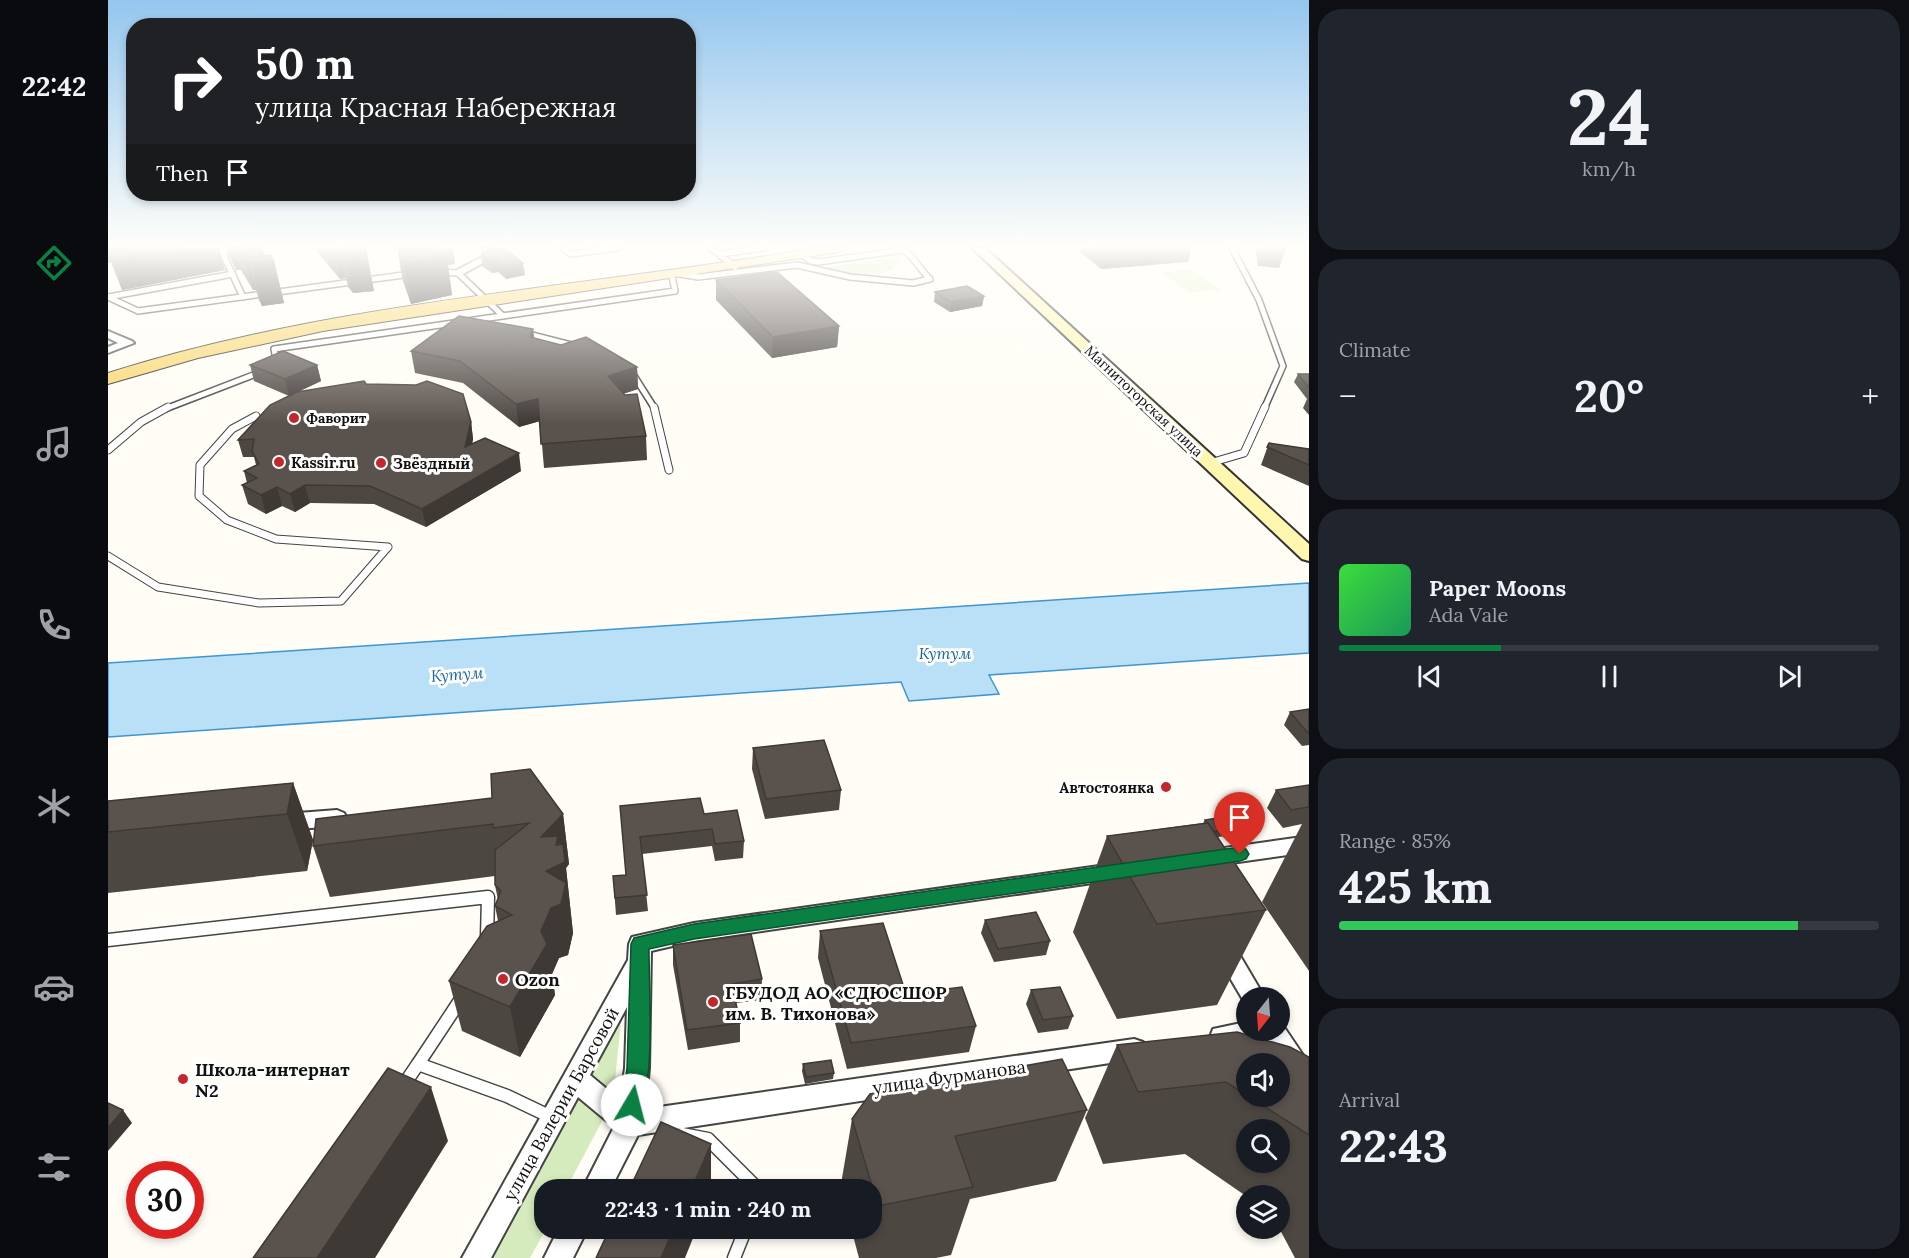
<!DOCTYPE html>
<meta charset="utf-8">
<style>
:root{--surface:#171b24;--page:#20242c;--text:#f1f3f6;--muted:#9ea1a6;--line:#363941;--accent:#0b8043}
body{margin:0;font-family:Lora,serif;background:var(--page);color:var(--text);height:100vh;display:flex;flex-direction:column;font-size:22px;white-space:nowrap}
*{box-sizing:border-box;margin:0}
p{font-size:20px;color:var(--muted)}
.icon{flex:none;width:33px;height:33px;fill:none;stroke:currentColor;stroke-width:2;stroke-linecap:round;stroke-linejoin:round}
.map{position:relative;flex:1;overflow:hidden}
.sheet{display:flex;flex-direction:column;gap:9px;padding:9px;background:#0d0f14;width:600px}
.sheet>*{flex:none}
.top-card{position:absolute;left:18px;top:18px;width:570px;height:183px;border-radius:24px;box-shadow:0 3px 9px #0003;background:#202124;color:#fff;overflow:hidden}
.needle{width:39px;rotate:197deg}
.tools{position:absolute;left:1128px;top:987px;display:grid;gap:12px}
.tools a{display:grid;place-items:center;width:54px;height:54px;border-radius:50%;background:var(--surface);box-shadow:0 3px 9px #0003;font-size:30px}
.speed{position:absolute;left:18px;top:1161px;display:flex;gap:12px;font-size:30px;font-weight:700;text-align:center}
.speed>*{display:grid;place-content:center;width:78px;height:78px;border-radius:50%;background:var(--surface);box-shadow:0 3px 9px #0003;line-height:1}
.speed .limit{border:9px solid #d22;background:#fff;color:#111}
.pin{position:absolute;display:grid;place-items:center;width:51px;height:51px;color:#fff;margin:-62px -26px;border-radius:50% 50% 50% 0;rotate:-45deg;box-shadow:0 0 6px #0007}
.pin .icon{rotate:45deg}
.me{position:absolute;width:66px;margin:-33px;rotate:8deg;stroke-linejoin:round;filter:drop-shadow(0 0 4px #0008)}
.turn{display:flex;align-items:center;gap:21px;height:126px;padding:0 30px;font-size:27px}
.turn .icon{width:78px;height:78px;stroke-width:2.5}
.turn b{display:block;font-size:42px;line-height:51px}
.then{display:flex;align-items:center;height:57px;padding:0 30px;background:#0003;gap:12px;font-size:22px}
.big{font-size:45px;font-weight:700;line-height:1.1}
.sheet .card{flex:1;display:flex;flex-direction:column;justify-content:center;gap:9px;min-width:0;padding:0 21px;border-radius:24px;background:var(--page)}
.sheet .dial{align-items:center;gap:0}
.dial b{font-size:78px;line-height:1}
.song{display:flex;align-items:center;gap:18px}
.cover{width:72px;height:72px;border-radius:9px;background:linear-gradient(135deg,hsl(120 70% 55%),hsl(150 70% 35%))}
.played{height:6px;border-radius:3px;background:linear-gradient(90deg,var(--accent) 30%,var(--line) 30%)}
.keys{display:flex;justify-content:space-around;direction:ltr}
.heat{display:flex;justify-content:space-between;align-items:center;font-size:33px;direction:ltr}
.charge{height:9px;border-radius:4px;background:linear-gradient(90deg,#34c759 85%,var(--line) 0)}
.trip{position:absolute;left:426px;top:1179px;width:348px;height:60px;border-radius:24px;background:var(--surface);box-shadow:0 3px 9px #0003;font-weight:700;line-height:60px;text-align:center}
main{display:flex;flex:1;min-height:0}
.tab-bar{display:flex;flex-direction:column;width:108px;justify-content:space-around;align-items:center;background:#090b0e;color:var(--muted)}
.tab-bar .icon{width:42px;height:42px}
.tab-bar .on{color:var(--accent)}
.tab-bar b{font-size:27px;color:var(--text)}
.map>svg:first-child{display:block}
.green{fill:#d5ebbd}
.pitch{fill:#e6f2cf}
.water{fill:#b9e0f7;stroke:#3f96cf;stroke-width:1.5}
.lines{fill:none;stroke-linecap:round;stroke-linejoin:round}
.lane-far2-casing{stroke:#444;stroke-width:8}
.lane-far1-casing{stroke:#444;stroke-width:9}
.lane-casing{stroke:#444;stroke-width:15}
.street-casing{stroke:#444;stroke-width:4}
.secondary-casing{stroke:#333;stroke-width:4}
.primary-casing{stroke:#222;stroke-width:2}
.lane-far2{stroke:#fff;stroke-width:5}
.lane-far1{stroke:#fff;stroke-width:7}
.lane{stroke:#fff;stroke-width:12}
.street{fill:#fff;fill-rule:evenodd}
.secondary{fill:#fff6b0;fill-rule:evenodd}
.primary{fill:#f9d66b;fill-rule:evenodd}
.wall{fill:#4d4742;fill-rule:evenodd}
.shaded-wall{fill:#3f3936}
.building{fill:#5a524d;stroke:#3f3936;stroke-width:1.5}
.route{fill:#0b8043;stroke:#07532c;stroke-width:1.5}
.poi-dot{fill:#c4262e;stroke:#fff;stroke-width:2}
.labels{text-anchor:middle;dominant-baseline:central;stroke-width:6;stroke-linejoin:round;paint-order:stroke}
.far-street-label{font-size:14px;fill:#111;stroke:#fff}
.far-poi-label{font-size:14px;font-weight:bold;fill:#111;stroke:#fff;text-anchor:start}
.poi-label{font-size:15px;font-weight:bold;fill:#111;stroke:#fff;text-anchor:start}
.water-label{font-size:16px;font-style:italic;fill:#1768a6;stroke:#fff}
.near-poi-label{font-size:18px;font-weight:bold;fill:#111;stroke:#fff;text-anchor:start}
.near-street-label{font-size:18px;fill:#111;stroke:#fff}
</style>
<main>
<nav class="tab-bar">
<b>22:42</b>
<svg class="icon on" aria-label="directions" viewBox="0 0 24 24"><path d="M12 3l9 9-9 9-9-9zM9 14v-3h6M13 9l2 2-2 2"/></svg>
<svg class="icon" aria-label="music" viewBox="0 0 24 24"><path d="M9 18V5l10-2v13"/><circle cx="6" cy="18" r="3"/><circle cx="16" cy="16" r="3"/></svg>
<svg class="icon" aria-label="phone" viewBox="0 0 24 24"><path d="M5 4h4l2 5-3 2q2 4 5 5l2-3 5 2v4C11 20 4 13 5 4z"/></svg>
<svg class="icon" aria-label="climate" viewBox="0 0 24 24"><path d="M12 3v18M4 7l16 10M4 17L20 7"/></svg>
<svg class="icon" aria-label="car" viewBox="0 0 24 24"><path d="M5 17H2v-5l4-1 3-4h7l3 4 3 1v5h-3M9 17h6M6 11h13"/><circle cx="7" cy="17" r="2"/><circle cx="17" cy="17" r="2"/></svg>
<svg class="icon" aria-label="filters" viewBox="0 0 24 24"><path d="M4 7h16M4 17h16"/><circle cx="9" cy="7" r="2"/><circle cx="15" cy="17" r="2"/></svg>
</nav>
<div class="map">
<svg width="1201" height="1258" viewBox="0 0 1201 1258">
<rect width="100%" height="100%" fill="#fffdf5"/>
<g class="green">
<path d="M791 256 795 259C792 262 788 267 785 269 770 277 731 276 718 267Z"/>
<polygon points="514,1011 506,1091 476,1077"/>
<polygon points="470,1094 501,1108 458,1189 436,1190 438,1229 422,1258 380,1258"/>
</g>
<polygon class="pitch" points="1084,270 1112,290 1081,292 1053,272"/>
<polygon class="water" points="1201,583 1201,653 881,675 891,694 801,701 793,682 0,737 0,663"/>
<g class="lines">
<g class="lane-far2-casing">
<g id="lane-far2">
<polyline points="455,248 463,254 509,248"/>
<polyline points="603,248 627,267"/>
<polyline points="1124,248 1151,300 1175,366 1156,409"/>
<polyline points="114,252 135,297"/>
<polyline points="101,254 140,248"/>
<polyline points="612,254 656,248"/>
<polyline points="331,272 350,273 394,315"/>
<path d="M572 274 590 277 689 265 742 277 805 283 822 279C813 271 804 254 795 250L711 262 703 261 694 255"/>
<polyline points="0,297 30,311 303,274"/>
<polyline points="0,297 125,274"/>
<polyline points="416,333 467,346"/>
<polyline points="169,364 166,349 567,291 564,276"/>
<polyline points="523,371 547,409"/>
<polyline points="57,409 153,372"/>
</g>
</g>
<g class="lane-far1-casing">
<g id="lane-far1">
<polyline points="546,407 561,470"/>
<polyline points="0,450 33,422 60,407"/>
<polyline points="1102,463 1136,453 1157,407"/>
<polyline points="0,556 50,587 151,603 233,601 280,547 168,539 119,520 91,496 92,465 124,429 148,416"/>
</g>
</g>
<g class="lane-casing">
<g id="lane">
<polyline points="0,940 380,897 379,937"/>
<polyline points="310,1064 353,999"/>
<polyline points="295,1086 310,1064 399,1096 443,1117"/>
<polyline points="574,1134 600,1139 651,1190"/>
<polyline points="626,1258 638,1228"/>
</g>
</g>
<g class="street-casing">
<g id="street">
<polygon points="374,248 384,248 391,254 353,275 347,275 347,271 380,254"/>
<polygon points="0,331 24,341 26,343 0,353 0,347 10,343 0,338"/>
<polygon points="229,810 236,813 239,818 236,823 229,826 177,830 170,827 167,822 170,817 177,814"/>
<polygon points="1201,836 1201,852 1102,866 1095,864 1092,858 1095,852 1102,850"/>
<path d="M1005 864 1012 866 1016 872 1012 878 1005 880 586 941 543 951 541 1068 537 1109 1026 1039 1035 1042 1038 1050 1035 1058 530 1135 502 1190H474L506 1127 470 1097 383 1258H354L520 960 521 944 524 937 586 923ZM519 1007 517 1068 512 1100 482 1075Z"/>
<polygon points="1116,939 1124,942 1157,998 1138,998 1138,1005 1105,949 1108,942"/>
<polygon points="1172,1021 1201,1064 1201,1098 1192,1094 1160,1041 1114,1048 1105,1045 1102,1037 1105,1029 1138,1022 1138,1030 1172,1030"/>
<polygon points="451,1228 480,1228 465,1258 436,1258"/>
</g>
</g>
<g class="secondary-casing">
<polygon id="secondary" points="864,248 877,248 1201,544 1201,561 1194,559"/>
</g>
<g class="primary-casing">
<path id="primary" d="M708 248H739L732 252 215 331 90 358 0 384V373C226 301 474 288 708 248Z"/>
</g>
<use href="#lane-far2" class="lane-far2"/>
<use href="#lane-far1" class="lane-far1"/>
<use href="#lane" class="lane"/>
<use href="#street" class="street"/>
<use href="#secondary" class="secondary"/>
<use href="#primary" class="primary"/>
</g>
<g class="wall">
<polygon points="0,248 117,270 14,290 3,262 0,263"/>
<polygon points="119,248 152,248 157,256 166,261 176,303 154,306 151,300 148,290 145,290 133,270 128,270 121,256"/>
<polygon points="206,248 257,248 258,249 266,291 245,293 240,287 238,278 232,279"/>
<polygon points="289,248 345,248 347,264 340,265 344,295 303,304 295,281"/>
<polygon points="973,248 1084,248 1080,262 993,269 972,252"/>
<polygon points="1147,248 1176,248 1177,251 1171,268 1150,266"/>
<polygon points="381,249 417,275 398,279 390,272 384,273 374,266 373,254"/>
<polygon points="608,280 731,326 729,347 664,358 608,300"/>
<polygon points="827,292 876,296 874,306 842,312 826,302"/>
<polygon points="426,338 529,367 530,389 515,394 538,436 539,460 436,468 432,421 411,427 355,383 307,373 303,351"/>
<polygon points="142,365 209,365 213,381 190,392 258,384 363,422 365,439 364,444 413,471 318,527 266,504 202,503 187,512 174,506 158,514 140,504 134,485 139,483 136,471 148,465 146,457 135,457 130,440 181,396 146,381"/>
<polygon points="1190,374 1201,374 1201,415 1195,408 1199,399 1186,382"/>
<polygon points="1161,443 1201,449 1201,486 1153,465"/>
<polygon points="1201,709 1201,745 1194,746 1176,725 1182,712"/>
<polygon points="645,748 733,790 731,810 657,819 644,769"/>
<polygon points="185,783 205,840 199,871 0,893 0,801"/>
<polygon points="1201,785 1201,971 1154,902 1194,824 1175,828 1159,808 1168,790"/>
<polygon points="512,806 596,814 636,841 635,858 607,861 604,846 534,854 540,911 508,915 505,876 518,875"/>
<polygon points="455,814 461,864 458,868 465,933 460,955 451,958 444,974 447,995 412,1057 354,1031 341,981 390,921 387,906 390,900 387,885 387,876 222,897 205,846"/>
<polygon points="1097,820 1130,828 1126,835 1110,837 1158,910 1109,1005 1009,1019 965,932 999,836 1095,823"/>
<polygon points="877,920 942,941 938,955 886,962 873,933"/>
<polygon points="712,931 798,994 868,1026 861,1052 739,1069 710,958"/>
<polygon points="565,945 654,979 653,1000 628,1003 632,1023 632,1042 580,1050 565,965"/>
<polygon points="923,990 965,1016 960,1029 930,1033 918,1004"/>
<path d="M1009 1045 1201 1057V1258H1187L1171 1228 1172 1196H1138L1077 1154 995 1164 977 1118ZM1138 1064 1172 1096H1138ZM1138 1130H1172V1162H1138Z"/>
<polygon points="695,1064 726,1073 725,1079 697,1084 694,1071"/>
<polygon points="979,1110 948,1181 862,1199 843,1255 828,1258 751,1258 743,1228 764,1228 764,1190 732,1190 744,1119"/>
</g>
<g class="shaded-wall">
<polygon points="0,248 111,248 117,270 14,290"/>
<polygon points="122,248 127,248 133,270 128,270"/>
<polygon points="226,248 231,248 238,278 232,279"/>
<polygon points="328,248 345,248 347,264 340,265 344,295 303,304 296,264"/>
<polygon points="258,249 266,291 245,293 236,252"/>
<polygon points="1046,250 1042,265 993,269 997,254"/>
<polygon points="0,254 3,262 0,263"/>
<polygon points="389,260 390,272 384,273 383,262"/>
<polygon points="137,261 140,261 148,290 145,290"/>
<polygon points="166,261 176,303 154,306 143,263"/>
<polygon points="415,263 417,275 398,279 397,267"/>
<polygon points="876,296 874,306 842,312 843,302"/>
<polygon points="731,326 729,347 664,358 665,337"/>
<polygon points="425,329 428,350 422,337"/>
<polygon points="209,365 213,381 181,396 177,379"/>
<polygon points="529,367 530,389 501,398 500,376"/>
<polygon points="430,399 432,421 411,427 408,404"/>
<polygon points="363,422 365,439 360,464 357,447"/>
<polygon points="411,453 413,471 318,527 314,509"/>
<polygon points="197,485 202,503 187,512 182,494"/>
<polygon points="169,487 174,506 158,514 153,495"/>
<polygon points="185,783 205,840 199,871 179,814"/>
<polygon points="455,814 461,864 458,868 465,933 460,955 451,958 444,974 447,995 412,1057 402,1007 433,931 433,837"/>
<polygon points="323,1087 340,1141 267,1258 209,1258"/>
<polygon points="15,1110 24,1123 0,1151 0,1128"/>
<polygon points="603,1144 603,1190 583,1190"/>
<polygon points="566,1228 589,1228 577,1258 553,1258"/>
</g>
<g class="building">
<polygon points="0,248 77,248 4,260 0,252"/>
<polygon points="129,248 152,248 157,256 140,258 140,261 137,261"/>
<polygon points="233,248 257,248 258,249 236,252"/>
<polygon points="290,248 334,248 338,255 296,264"/>
<polygon points="988,248 1082,248 997,254"/>
<polygon points="1156,248 1176,248 1177,251 1156,249"/>
<polygon points="381,249 397,249 415,263 397,267 389,260 383,262 373,254"/>
<polygon points="162,255 166,261 143,263 140,258"/>
<polygon points="669,272 731,326 665,337 608,280"/>
<polygon points="859,286 876,296 843,302 827,292"/>
<polygon points="351,316 425,329 422,337 453,345 478,337 529,367 500,376 517,395 529,394 538,436 433,444 430,399 408,404 352,361 303,351"/>
<polygon points="175,351 209,365 177,379 142,365"/>
<polygon points="1190,374 1201,374 1201,388"/>
<polygon points="256,381 258,384 308,385 319,381 355,394 363,422 357,447 377,438 411,453 314,509 262,486 197,485 182,494 169,487 153,495 134,485 149,478 136,471 151,464 144,451 146,439 130,440 162,405 189,392"/>
<polygon points="1161,443 1201,449 1201,465 1159,447"/>
<polygon points="1201,709 1201,732 1200,733 1182,712"/>
<polygon points="716,740 733,790 658,799 645,748"/>
<polygon points="422,769 455,814 433,837 450,836 448,845 455,844 457,862 438,871 458,883 453,904 443,908 433,931 439,944 402,1007 341,981 379,926 404,915 387,906 393,891 387,885 387,850 421,823 385,828 385,824 205,846 208,819 384,798 383,774"/>
<polygon points="185,783 179,814 0,832 0,801"/>
<polygon points="1201,785 1201,807 1183,810 1168,790"/>
<polygon points="592,798 596,814 629,810 636,841 607,844 604,829 532,837 539,895 507,898 505,876 518,875 512,806"/>
<polygon points="1121,816 1130,828 1106,832 1100,823 1099,823 1097,820"/>
<polygon points="1100,823 1158,910 1049,924 999,836"/>
<polygon points="928,912 942,941 890,949 877,920"/>
<polygon points="775,923 798,994 854,987 868,1026 743,1043 712,931"/>
<polygon points="643,934 654,979 624,984 632,1023 579,1030 565,945"/>
<polygon points="952,987 965,1016 935,1020 923,990"/>
<polygon points="1129,1032 1182,1047 1201,1057 1201,1135 1140,1096 1172,1096 1172,1064 1138,1064 1138,1095 1118,1082 1030,1092 1009,1045"/>
<polygon points="954,1059 979,1110 847,1136 865,1187 770,1206 744,1119 762,1094"/>
<polygon points="723,1060 726,1073 698,1077 695,1064"/>
<polygon points="280,1068 323,1087 209,1258 145,1258"/>
<polygon points="0,1103 15,1110 0,1128"/>
<polygon points="553,1122 603,1144 583,1190 521,1190"/>
<polygon points="502,1228 566,1228 553,1258 488,1258"/>
</g>
<linearGradient id="sky" x2="0" y2="1"><stop stop-color="#95c6ee"/><stop offset="0.58" stop-color="#fffefa"/><stop offset="1" stop-color="#fffefa" stop-opacity="0"/></linearGradient>
<rect width="1201" height="424" fill="url(#sky)"/>
<path class="route" d="M1132 847 1138 849 1141 854 1138 859 1132 861 586 939 541 949C541 990 547 1078 532 1112L524 1115 517 1112 514 1105 519 1068 523 944 526 938 586 924Z"/>
<g class="poi-dot">
<circle cx="186" cy="418" r="6"/>
<circle cx="171" cy="462" r="6"/>
<circle cx="273" cy="463" r="6"/>
<circle cx="1058" cy="787" r="6"/>
<circle cx="395" cy="979" r="6"/>
<circle cx="605" cy="1002" r="6"/>
<circle cx="75" cy="1079" r="6"/>
</g>
<g class="labels">
<g class="far-street-label">
<text transform="translate(1036 401) rotate(43)">Магнитогорская улица</text>
</g>
<g class="far-poi-label">
<text x="198" y="418">Фаворит</text>
</g>
<g class="poi-label">
<text x="183" y="462">Kassir.ru</text>
<text x="285" y="463">Звёздный</text>
<text x="1046" y="787" text-anchor="end">Автостоянка</text>
</g>
<g class="water-label">
<text x="837" y="653">Кутум</text>
<text transform="translate(349 674) rotate(-4)">Кутум</text>
</g>
<g class="near-poi-label">
<text x="407" y="979">Ozon</text>
<text x="617" y="992">ГБУДОД АО «СДЮСШОР<tspan x="617" dy="21">им. В. Тихонова»</tspan></text>
<text x="87" y="1069">Школа-интернат<tspan x="87" dy="21">N2</tspan></text>
</g>
<g class="near-street-label">
<text transform="translate(841 1077) rotate(-8)">улица Фурманова</text>
<text transform="translate(453 1104) rotate(-61)">улица Валерии Барсовой</text>
</g>
</g>
</svg>
<div class="tools">
<a><svg class="needle" viewBox="-14 -14 28 28"><path d="M0-13l5 13h-10z" fill="#e53935"/><path d="M0 13l5-13h-10z" fill="#9ea1a6"/></svg></a>
<a><svg class="icon" aria-label="sound" viewBox="0 0 24 24"><path d="M4 9h4l5-4v14l-5-4H4zM17 9q2 3 0 6"/></svg></a>
<a><svg class="icon" aria-label="search" viewBox="0 0 24 24"><circle cx="10" cy="10" r="6"/><path d="M15 15l6 6"/></svg></a>
<a><svg class="icon" aria-label="layers" viewBox="0 0 24 24"><path d="M12 4l9 5-9 5-9-5zM3 14l9 5 9-5"/></svg></a>
</div>
<div class="speed"><div class="limit">30</div></div>
<div class="pin" style="left:1132px;top:854px;background:#d93025"><svg class="icon" aria-label="arrive" viewBox="0 0 24 24"><path d="M6 21V4h12l-3 4 3 4H6"/></svg></div>
<svg class="me" style="left:524px;top:1105px" viewBox="-20 -20 40 40"><circle r="19" fill="#fff"/><path d="M0-13L10 11 0 6-10 11z" fill="#0b8043"/></svg>
<div class="trip">22:43 · 1 min · 240 m</div>
<div class="top-card">
<div class="turn"><svg class="icon" aria-label="right" viewBox="0 0 24 24"><path d="M7 20v-9h11M14 6l5 5-5 5"/></svg><div><b>50 m</b>улица Красная Набережная</div></div>
<div class="then">Then<svg class="icon" aria-label="arrive" viewBox="0 0 24 24"><path d="M6 21V4h12l-3 4 3 4H6"/></svg></div>
</div>
</div>
<section class="sheet">
<div class="card dial"><b>24</b><p>km/h</p></div>
<div class="card"><p>Climate</p>
<div class="heat"><a>−</a><b class="big">20°</b><a>+</a></div>
</div>
<div class="card">
<div class="song"><i class="cover"></i><div><b>Paper Moons</b><p>Ada Vale</p></div></div>
<div class="played"></div>
<div class="keys"><svg class="icon" aria-label="previous" viewBox="0 0 24 24"><path d="M18 5L8 12l10 7zM5 5v14"/></svg><svg class="icon" aria-label="pause" viewBox="0 0 24 24"><path d="M8 5v14M16 5v14"/></svg><svg class="icon" aria-label="next" viewBox="0 0 24 24"><path d="M6 5l10 7-10 7zM19 5v14"/></svg></div>
</div>
<div class="card"><p>Range · 85%</p><b class="big">425 km</b><div class="charge"></div></div>
<div class="card"><p>Arrival</p><b class="big">22:43</b></div>
</section>
</main>
